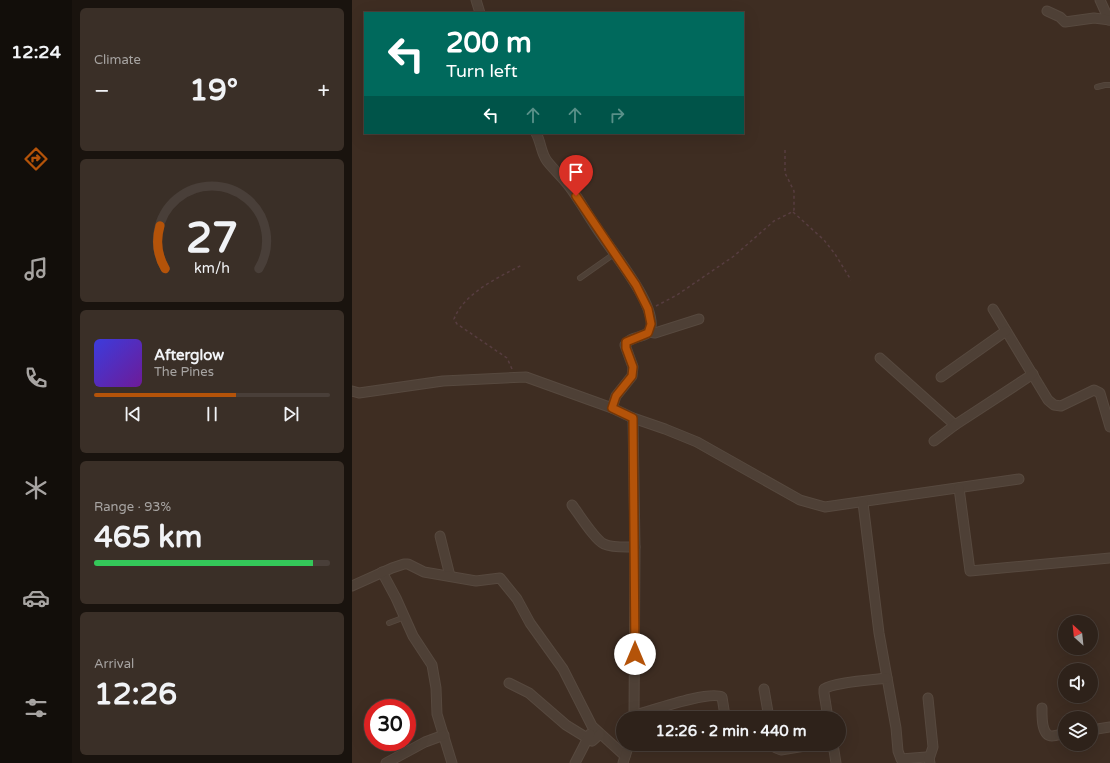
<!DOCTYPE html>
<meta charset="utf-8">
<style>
:root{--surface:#2e221a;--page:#3a2f27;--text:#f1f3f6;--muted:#a7a4a2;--line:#493f39;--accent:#b45309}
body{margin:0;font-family:"Varela Round",sans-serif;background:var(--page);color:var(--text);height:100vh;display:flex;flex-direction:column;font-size:15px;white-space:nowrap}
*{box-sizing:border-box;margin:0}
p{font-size:13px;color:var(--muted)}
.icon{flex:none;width:22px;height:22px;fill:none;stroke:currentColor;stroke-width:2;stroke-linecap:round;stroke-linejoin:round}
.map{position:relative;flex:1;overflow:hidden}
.drawer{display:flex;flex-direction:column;gap:8px;padding:8px;background:#19130e;width:280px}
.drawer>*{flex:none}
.hud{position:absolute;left:12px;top:12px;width:380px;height:122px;border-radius:0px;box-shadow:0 4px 16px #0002,0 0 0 1px var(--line);background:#00695c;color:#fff;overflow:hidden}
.needle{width:26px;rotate:333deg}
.fabs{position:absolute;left:706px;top:615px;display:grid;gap:8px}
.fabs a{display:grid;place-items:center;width:40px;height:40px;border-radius:50%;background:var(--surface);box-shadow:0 4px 16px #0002,0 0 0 1px var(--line);font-size:20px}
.speed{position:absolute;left:12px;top:699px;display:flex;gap:8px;font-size:20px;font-weight:700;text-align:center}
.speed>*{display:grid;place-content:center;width:52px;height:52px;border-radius:50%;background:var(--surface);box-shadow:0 4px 16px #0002,0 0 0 1px var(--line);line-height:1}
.speed .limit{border:6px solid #d22;background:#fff;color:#111}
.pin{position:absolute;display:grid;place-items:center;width:34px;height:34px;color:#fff;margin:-41px -17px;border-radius:50% 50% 50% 0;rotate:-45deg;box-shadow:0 0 4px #0007}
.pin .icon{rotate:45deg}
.me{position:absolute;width:44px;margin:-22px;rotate:0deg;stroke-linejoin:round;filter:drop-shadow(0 0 3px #0008)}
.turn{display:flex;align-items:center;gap:14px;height:84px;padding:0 16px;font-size:18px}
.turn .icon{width:52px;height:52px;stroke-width:2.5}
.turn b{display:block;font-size:28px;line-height:34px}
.lanes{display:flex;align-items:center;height:38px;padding:0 16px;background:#0003;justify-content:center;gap:20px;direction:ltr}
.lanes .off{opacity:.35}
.big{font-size:30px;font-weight:800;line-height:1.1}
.drawer .tile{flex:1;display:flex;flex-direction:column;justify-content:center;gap:6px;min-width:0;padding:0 14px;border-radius:6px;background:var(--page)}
.drawer .dial{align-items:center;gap:0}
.dial svg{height:104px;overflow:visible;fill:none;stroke:var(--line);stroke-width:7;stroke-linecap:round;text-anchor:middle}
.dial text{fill:var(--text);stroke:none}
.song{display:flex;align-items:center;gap:12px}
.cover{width:48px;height:48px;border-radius:6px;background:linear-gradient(135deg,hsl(240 70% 55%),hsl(280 70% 35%))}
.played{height:4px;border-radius:2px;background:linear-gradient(90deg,var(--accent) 60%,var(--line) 60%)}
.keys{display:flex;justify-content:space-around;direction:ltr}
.heat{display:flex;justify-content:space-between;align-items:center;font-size:22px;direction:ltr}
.charge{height:6px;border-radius:3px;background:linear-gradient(90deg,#34c759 93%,var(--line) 0)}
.trip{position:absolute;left:264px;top:711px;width:230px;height:40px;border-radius:20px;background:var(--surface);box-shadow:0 4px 16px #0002,0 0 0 1px var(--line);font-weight:800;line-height:40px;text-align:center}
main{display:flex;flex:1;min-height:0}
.tab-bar{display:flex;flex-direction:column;width:72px;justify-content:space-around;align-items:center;background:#120e0a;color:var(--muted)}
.tab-bar .icon{width:28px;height:28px}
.tab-bar .on{color:var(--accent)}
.tab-bar b{font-size:18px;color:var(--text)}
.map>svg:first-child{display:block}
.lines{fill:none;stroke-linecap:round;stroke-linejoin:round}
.lane-casing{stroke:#57493f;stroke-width:6}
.street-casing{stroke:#57493f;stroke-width:11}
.path{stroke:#573d40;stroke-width:1.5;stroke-dasharray:3 3;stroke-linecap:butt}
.lane{stroke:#4e4036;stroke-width:4.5}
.street{stroke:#4e4036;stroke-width:9}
.route-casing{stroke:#753606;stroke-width:10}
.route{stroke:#b45309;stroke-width:7}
</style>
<main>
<nav class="tab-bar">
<b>12:24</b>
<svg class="icon on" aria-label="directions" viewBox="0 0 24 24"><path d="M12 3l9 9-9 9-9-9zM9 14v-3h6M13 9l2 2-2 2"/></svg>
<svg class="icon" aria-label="music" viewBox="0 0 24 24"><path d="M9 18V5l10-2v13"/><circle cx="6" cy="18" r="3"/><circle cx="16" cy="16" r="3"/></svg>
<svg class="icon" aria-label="phone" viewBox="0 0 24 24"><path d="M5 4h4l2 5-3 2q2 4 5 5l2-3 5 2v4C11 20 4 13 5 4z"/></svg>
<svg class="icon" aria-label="climate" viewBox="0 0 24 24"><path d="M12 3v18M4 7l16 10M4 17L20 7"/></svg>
<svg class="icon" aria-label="car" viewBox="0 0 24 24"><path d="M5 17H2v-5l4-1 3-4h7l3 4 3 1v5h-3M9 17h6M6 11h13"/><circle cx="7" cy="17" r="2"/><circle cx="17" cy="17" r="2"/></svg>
<svg class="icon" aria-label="filters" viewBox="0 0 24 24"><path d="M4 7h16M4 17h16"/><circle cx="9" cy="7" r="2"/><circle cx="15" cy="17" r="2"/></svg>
</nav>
<section class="drawer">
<div class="tile"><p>Climate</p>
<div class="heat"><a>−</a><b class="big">19°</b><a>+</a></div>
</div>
<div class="tile dial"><svg viewBox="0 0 100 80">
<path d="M14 69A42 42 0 1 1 86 69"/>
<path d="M14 69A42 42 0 0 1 10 36" stroke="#b45309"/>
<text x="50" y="56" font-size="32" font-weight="700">27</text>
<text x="50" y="72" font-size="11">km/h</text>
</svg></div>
<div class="tile">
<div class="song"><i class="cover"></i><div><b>Afterglow</b><p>The Pines</p></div></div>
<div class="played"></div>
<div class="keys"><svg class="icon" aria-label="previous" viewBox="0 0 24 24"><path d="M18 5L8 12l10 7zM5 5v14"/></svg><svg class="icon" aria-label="pause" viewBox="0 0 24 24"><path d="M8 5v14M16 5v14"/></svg><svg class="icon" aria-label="next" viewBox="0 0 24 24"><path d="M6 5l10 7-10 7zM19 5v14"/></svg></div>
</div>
<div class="tile"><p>Range · 93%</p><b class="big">465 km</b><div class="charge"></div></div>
<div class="tile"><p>Arrival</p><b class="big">12:26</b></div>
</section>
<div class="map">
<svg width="758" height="763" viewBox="0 0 758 763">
<rect width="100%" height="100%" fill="#3e2d22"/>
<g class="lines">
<g class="lane-casing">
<g id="lane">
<polyline points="745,87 753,85 758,85"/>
<polyline points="228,278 262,254"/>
<polyline points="37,623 53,617"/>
</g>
</g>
<g class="street-casing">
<g id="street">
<polyline points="124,0 128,13"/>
<polyline points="748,0 757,20"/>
<polyline points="695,11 708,17 713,22 742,18 758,20"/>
<path d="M184 133C189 142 189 153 195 161 202 170 210 177 217 186 227 199 235 214 244 227 257 248 303 302 299 327 296 340 279 334 273 345L281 367 280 376 264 396 260 408"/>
<polyline points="641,309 696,400 702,405 709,406 742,390 748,393 758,427"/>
<polyline points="297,332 303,333 347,319"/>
<polyline points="528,358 603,425"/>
<polyline points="589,377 654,331"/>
<polyline points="0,391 7,393 91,381 174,377 260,408 281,418 313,429 345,442 448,500 473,507 667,479"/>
<polyline points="281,418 283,547 282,718"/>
<polyline points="582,441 603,425 681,374"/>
<polyline points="607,488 618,571 758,558"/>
<polyline points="511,503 527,633 544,728 546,751 549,759 574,757 577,759 578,763"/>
<path d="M220 505C227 514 243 540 252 544 261 548 273 547 283 547"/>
<polyline points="88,536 98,576"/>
<polyline points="30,572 44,598 61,636 80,665 84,688 85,714 100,763"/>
<polyline points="0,586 40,568 52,564 56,564 72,572 124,581 148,578 165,599 178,623 211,669 240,726 273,756"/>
<polyline points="157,683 177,693 214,725 240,741 248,734"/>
<polyline points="412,689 417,718"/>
<polyline points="576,698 581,747 577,759"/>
<path d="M690 708C690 715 689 736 700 736 704 736 709 734 713 733"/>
<path d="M283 715C299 711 357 690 370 697L373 716H381"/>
<path d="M476 718 472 693V689C482 682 521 680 535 678"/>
<polyline points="739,730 758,727"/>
<polyline points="423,744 424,748 429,750 465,744"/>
<polyline points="481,744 484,763"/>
<polyline points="34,763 73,742 92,735"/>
<polyline points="223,763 238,734"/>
<polyline points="271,763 277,744"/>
</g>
</g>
<g class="path">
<polyline points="441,212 472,240 483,254 499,280"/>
<polyline points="304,306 325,295 382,256 422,221 438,213 442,210 442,191 433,173 433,150"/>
<path d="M160 369 155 358 105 324 102 319C112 293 147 277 170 265"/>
</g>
<use href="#lane" class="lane"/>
<use href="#street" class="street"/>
</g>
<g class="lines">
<g class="route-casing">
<polyline id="route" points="224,196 284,285 296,309 299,324 296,333 274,342 274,348 281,367 280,376 264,396 260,408 281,418 283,654"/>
</g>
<use href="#route" class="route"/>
</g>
</svg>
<div class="fabs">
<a><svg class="needle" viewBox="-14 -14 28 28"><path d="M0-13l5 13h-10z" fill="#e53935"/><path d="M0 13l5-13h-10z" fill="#a7a4a2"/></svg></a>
<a><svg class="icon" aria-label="sound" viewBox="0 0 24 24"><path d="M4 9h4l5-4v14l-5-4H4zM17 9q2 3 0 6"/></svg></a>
<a><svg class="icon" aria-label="layers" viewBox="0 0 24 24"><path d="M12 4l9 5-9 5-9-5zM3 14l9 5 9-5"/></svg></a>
</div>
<div class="speed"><div class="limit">30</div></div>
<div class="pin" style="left:224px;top:196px;background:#d93025"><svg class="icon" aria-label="arrive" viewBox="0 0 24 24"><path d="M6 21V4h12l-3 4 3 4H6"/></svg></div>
<svg class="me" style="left:283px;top:654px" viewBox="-20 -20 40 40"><circle r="19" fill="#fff"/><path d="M0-13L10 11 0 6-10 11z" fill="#b45309"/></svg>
<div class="trip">12:26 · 2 min · 440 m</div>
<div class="hud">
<div class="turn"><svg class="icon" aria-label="left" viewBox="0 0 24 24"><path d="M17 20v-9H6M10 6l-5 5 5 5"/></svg><div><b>200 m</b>Turn left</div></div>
<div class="lanes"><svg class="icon" aria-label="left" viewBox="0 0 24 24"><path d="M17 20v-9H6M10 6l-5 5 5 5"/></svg><svg class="icon off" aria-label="ahead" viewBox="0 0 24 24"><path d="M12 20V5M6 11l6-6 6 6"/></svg><svg class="icon off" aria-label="ahead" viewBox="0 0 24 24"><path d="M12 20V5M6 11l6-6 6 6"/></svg><svg class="icon off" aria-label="right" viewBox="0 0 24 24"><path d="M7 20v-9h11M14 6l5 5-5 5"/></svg></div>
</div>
</div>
</main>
